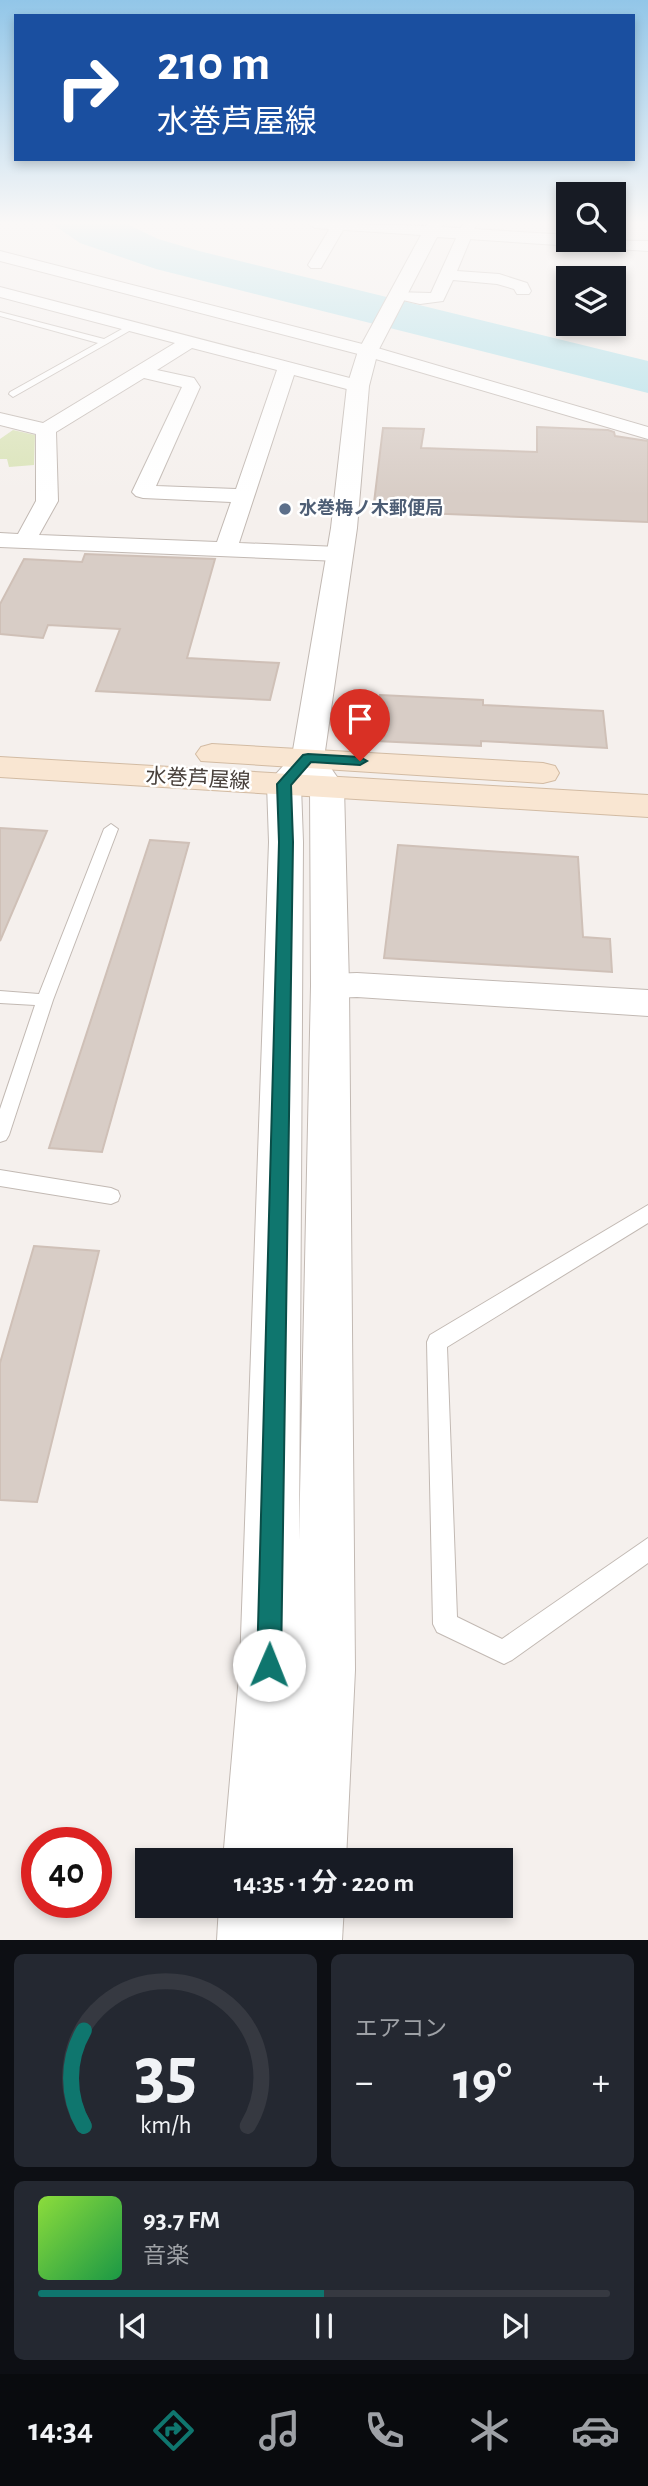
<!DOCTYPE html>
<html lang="ja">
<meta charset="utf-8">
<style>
:root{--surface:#171b24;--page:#242831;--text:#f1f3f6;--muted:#9ea1a6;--line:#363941;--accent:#0f766e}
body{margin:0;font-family:"Alegreya Sans","Noto Sans JP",sans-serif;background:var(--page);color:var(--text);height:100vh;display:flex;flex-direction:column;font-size:26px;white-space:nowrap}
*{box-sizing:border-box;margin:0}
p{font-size:23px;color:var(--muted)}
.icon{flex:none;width:38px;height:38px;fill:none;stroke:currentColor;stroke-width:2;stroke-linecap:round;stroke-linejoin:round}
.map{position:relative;height:1940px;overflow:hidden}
.side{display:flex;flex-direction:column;gap:14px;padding:14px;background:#0d0f14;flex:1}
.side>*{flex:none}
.guide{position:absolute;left:14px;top:14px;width:621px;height:147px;border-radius:0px;box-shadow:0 4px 10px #0003;background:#1a4fa0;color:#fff;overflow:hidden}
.buttons{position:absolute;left:556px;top:182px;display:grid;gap:14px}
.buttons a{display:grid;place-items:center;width:70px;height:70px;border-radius:0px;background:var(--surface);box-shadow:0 4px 10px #0003;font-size:35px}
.speed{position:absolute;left:21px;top:1827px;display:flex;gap:14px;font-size:35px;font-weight:700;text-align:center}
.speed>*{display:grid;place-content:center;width:91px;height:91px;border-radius:50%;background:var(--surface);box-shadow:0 4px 10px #0003;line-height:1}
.speed .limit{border:10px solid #d22;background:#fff;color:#111}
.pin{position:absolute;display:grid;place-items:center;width:60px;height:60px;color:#fff;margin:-72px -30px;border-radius:50% 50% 50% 0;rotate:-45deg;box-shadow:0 0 7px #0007}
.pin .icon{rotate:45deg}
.me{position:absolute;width:77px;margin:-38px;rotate:1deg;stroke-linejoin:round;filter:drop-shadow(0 0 5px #0008)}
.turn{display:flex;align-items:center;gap:24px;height:147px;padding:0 28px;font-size:32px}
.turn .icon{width:91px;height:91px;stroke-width:2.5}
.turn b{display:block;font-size:49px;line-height:60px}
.big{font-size:52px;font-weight:700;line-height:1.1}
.side .card{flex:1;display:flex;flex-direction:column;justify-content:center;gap:10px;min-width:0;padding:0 24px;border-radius:10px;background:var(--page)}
.side .dial{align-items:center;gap:0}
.dial svg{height:182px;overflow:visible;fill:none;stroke:var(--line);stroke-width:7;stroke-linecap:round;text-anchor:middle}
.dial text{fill:var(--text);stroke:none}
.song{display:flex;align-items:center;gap:21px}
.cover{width:84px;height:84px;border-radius:10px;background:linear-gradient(135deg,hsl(90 70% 55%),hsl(140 70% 35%))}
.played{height:7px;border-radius:4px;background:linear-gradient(90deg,var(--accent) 50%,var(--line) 50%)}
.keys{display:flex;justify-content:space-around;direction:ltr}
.heat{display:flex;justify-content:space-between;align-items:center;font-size:38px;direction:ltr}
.side .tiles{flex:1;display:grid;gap:14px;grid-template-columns:1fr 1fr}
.card:last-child{grid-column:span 2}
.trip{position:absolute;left:135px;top:1848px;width:378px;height:70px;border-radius:0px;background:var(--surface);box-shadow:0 4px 10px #0003;font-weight:700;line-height:70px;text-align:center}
.dock{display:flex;height:112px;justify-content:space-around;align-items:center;background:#090b0e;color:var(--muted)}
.dock .icon{width:49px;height:49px}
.dock .active{color:var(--accent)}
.dock b{font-size:32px;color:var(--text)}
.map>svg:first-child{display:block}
.green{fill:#dbe4ba}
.water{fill:#b1e0e9}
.building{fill:#d8cdc6;stroke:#cfc0b7;stroke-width:2}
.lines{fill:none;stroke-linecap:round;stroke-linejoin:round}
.service-casing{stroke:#c2b9b3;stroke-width:2}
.minor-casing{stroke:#c2b9b3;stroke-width:2}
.tertiary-casing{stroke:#c2b9b3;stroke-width:2}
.secondary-casing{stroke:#d2bba3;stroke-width:2}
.service{fill:#fff;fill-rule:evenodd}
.minor{fill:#fff;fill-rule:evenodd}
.tertiary{fill:#fff;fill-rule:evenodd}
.secondary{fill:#f9e6d2;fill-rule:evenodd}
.route{fill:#0f766e;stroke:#0a4d48;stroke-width:2}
.service-dot{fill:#5c6f8a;stroke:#fff;stroke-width:2.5}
.labels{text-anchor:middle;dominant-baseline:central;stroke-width:5;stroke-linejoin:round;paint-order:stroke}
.far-service-label{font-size:18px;font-weight:bold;fill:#4e5e75;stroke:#fff;text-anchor:start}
.street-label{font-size:21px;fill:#48403b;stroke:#fff}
</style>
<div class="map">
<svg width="648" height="1940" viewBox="0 0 648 1940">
<rect width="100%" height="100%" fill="#f5f0ed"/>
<polygon class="green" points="13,430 35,435 34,465 9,467 7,459 0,459 0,439"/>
<polygon class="water" points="51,223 125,223 158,239 199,251 648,361 648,393 156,269 80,243"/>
<g class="building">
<polygon points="537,427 608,430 614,432 615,436 648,441 648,522 373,511 383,428 424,429 421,448 537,452"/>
<polygon points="85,554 215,559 187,658 279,663 270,700 96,691 120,629 48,625 43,638 0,634 0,604 24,559 82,562"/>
<polygon points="380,695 483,700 483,705 603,711 607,748 481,741 481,746 376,741"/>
<polygon points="0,828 47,831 0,941"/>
<polygon points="150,840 189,843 102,1152 49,1148"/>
<polygon points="398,845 578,857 583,937 610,939 612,972 384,958"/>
<polygon points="34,1246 99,1251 37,1502 0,1500 0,1363"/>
</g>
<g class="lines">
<g class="service-casing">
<g id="service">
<polygon points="0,312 104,339 131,324 138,326 13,397 9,394 10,392 98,343 0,316"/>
<polygon points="111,824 118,829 53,1000 9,1135 6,1140 0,1142 0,1109 35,1005 0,1003 0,991 39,994 104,829"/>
<polygon points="0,1170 111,1188 118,1191 120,1196 118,1201 111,1204 0,1186"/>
<polygon points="648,1205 648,1223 447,1347 457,1617 502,1639 648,1538 648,1563 512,1660 504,1664 437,1632 433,1624 427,1342 430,1335"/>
</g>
</g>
<g class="minor-casing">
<g id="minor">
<polygon points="333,223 346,225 321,268 311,268 308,265"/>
<polygon points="463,223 477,223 457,271 499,274 527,283 531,291 529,294 517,294 514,289 497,284 453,280 443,301 420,304 394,298 392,295 394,292 431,293"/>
<polygon points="0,251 374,347 648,427 648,439 362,355 0,261"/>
<path d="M0 287 365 382 367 386 365 390 358 392 294 375 239 543 339 547 347 549 350 554 347 559 339 561 0 547V533L18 534 36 501V434L0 425V413L43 423 175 343 0 297ZM192 348 277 370 236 489 156 486 200 387 194 378 157 370ZM144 378 182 387 132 492 136 496 143 498 231 502 217 542 39 535 58 501 56 432Z"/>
<polygon points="357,973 648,990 648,1016 357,997 330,998 318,995 313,986 318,977 330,974"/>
</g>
</g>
<g class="tertiary-casing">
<g id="tertiary">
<path d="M307 223 426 226 428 223H444L442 227 569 235V240L648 241V251L437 237 378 351 369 386 357 528 324 758 344 787 349 986 355 1670 346 1860H223L240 1665 269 842 267 784 292 756 331 528 347 386 358 351 421 235 315 228ZM306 780 310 787 311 986 299 1541 303 842 301 786Z"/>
<polygon points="219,1906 344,1906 342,1940 217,1940"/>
</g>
</g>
<g class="secondary-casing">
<g id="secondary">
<polygon points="212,744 543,763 555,766 559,773 555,780 543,783 201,761 196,754 201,747"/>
<polygon points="0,757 648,795 648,817 0,777"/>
</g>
</g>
<use href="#service" class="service"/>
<use href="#minor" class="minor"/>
<use href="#tertiary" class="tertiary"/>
<use href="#secondary" class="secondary"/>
</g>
<linearGradient id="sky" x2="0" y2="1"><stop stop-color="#92c6e8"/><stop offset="0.45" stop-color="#faf8f7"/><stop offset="1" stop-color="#faf8f7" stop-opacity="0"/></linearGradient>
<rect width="648" height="495" fill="url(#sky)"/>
<polygon class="route" points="308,754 360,757 367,761 360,765 311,762 291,785 293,842 281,1665 278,1674 269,1677 261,1674 257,1665 279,842 277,784 303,755"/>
<circle class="service-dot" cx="285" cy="509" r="7"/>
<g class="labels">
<g class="far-service-label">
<text x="299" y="509">水巻梅ノ木郵便局</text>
</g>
<g class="street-label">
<text transform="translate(198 779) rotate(3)">水巻芦屋線</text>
</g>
</g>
</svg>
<div class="buttons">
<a><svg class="icon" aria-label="search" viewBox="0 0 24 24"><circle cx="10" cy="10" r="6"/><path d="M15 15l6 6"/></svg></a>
<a><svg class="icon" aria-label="layers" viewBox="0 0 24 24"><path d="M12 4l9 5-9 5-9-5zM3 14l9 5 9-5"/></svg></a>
</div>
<div class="speed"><div class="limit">40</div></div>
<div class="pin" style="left:360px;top:761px;background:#d93025"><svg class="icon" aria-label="arrive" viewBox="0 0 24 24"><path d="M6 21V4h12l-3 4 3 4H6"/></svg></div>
<svg class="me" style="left:269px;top:1665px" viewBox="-20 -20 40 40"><circle r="19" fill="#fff"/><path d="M0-13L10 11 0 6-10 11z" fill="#0f766e"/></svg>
<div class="trip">14:35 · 1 分 · 220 m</div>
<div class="guide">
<div class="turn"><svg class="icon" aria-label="right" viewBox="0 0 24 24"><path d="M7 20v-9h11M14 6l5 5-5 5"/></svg><div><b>210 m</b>水巻芦屋線</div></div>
</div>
</div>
<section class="side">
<div class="tiles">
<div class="card dial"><svg viewBox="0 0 100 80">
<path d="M14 69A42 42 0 1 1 86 69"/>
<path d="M14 69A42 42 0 0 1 14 27" stroke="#0f766e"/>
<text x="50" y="56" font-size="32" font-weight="700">35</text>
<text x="50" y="72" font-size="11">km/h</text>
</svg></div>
<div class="card"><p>エアコン</p>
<div class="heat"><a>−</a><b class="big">19°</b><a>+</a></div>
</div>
<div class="card">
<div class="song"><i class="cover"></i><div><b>93.7 FM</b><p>音楽</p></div></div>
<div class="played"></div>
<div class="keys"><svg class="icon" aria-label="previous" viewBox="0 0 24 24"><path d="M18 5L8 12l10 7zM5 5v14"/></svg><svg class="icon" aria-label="pause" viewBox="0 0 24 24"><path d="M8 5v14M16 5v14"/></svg><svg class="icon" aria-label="next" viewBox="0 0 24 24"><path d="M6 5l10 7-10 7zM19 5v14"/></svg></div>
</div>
</div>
</section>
<nav class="dock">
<b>14:34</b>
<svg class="icon active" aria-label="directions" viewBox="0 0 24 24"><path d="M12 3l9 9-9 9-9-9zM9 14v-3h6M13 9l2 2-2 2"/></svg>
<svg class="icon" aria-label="music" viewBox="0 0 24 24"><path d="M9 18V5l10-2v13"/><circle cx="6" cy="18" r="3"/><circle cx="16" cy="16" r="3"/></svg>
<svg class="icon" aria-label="phone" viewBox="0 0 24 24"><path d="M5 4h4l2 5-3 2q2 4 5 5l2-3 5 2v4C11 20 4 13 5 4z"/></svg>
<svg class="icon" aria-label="climate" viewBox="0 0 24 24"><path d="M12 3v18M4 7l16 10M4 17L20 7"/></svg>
<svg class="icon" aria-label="car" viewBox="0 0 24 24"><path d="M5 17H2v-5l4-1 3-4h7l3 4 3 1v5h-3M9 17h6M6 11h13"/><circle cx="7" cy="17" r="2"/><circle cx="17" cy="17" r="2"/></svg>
</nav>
